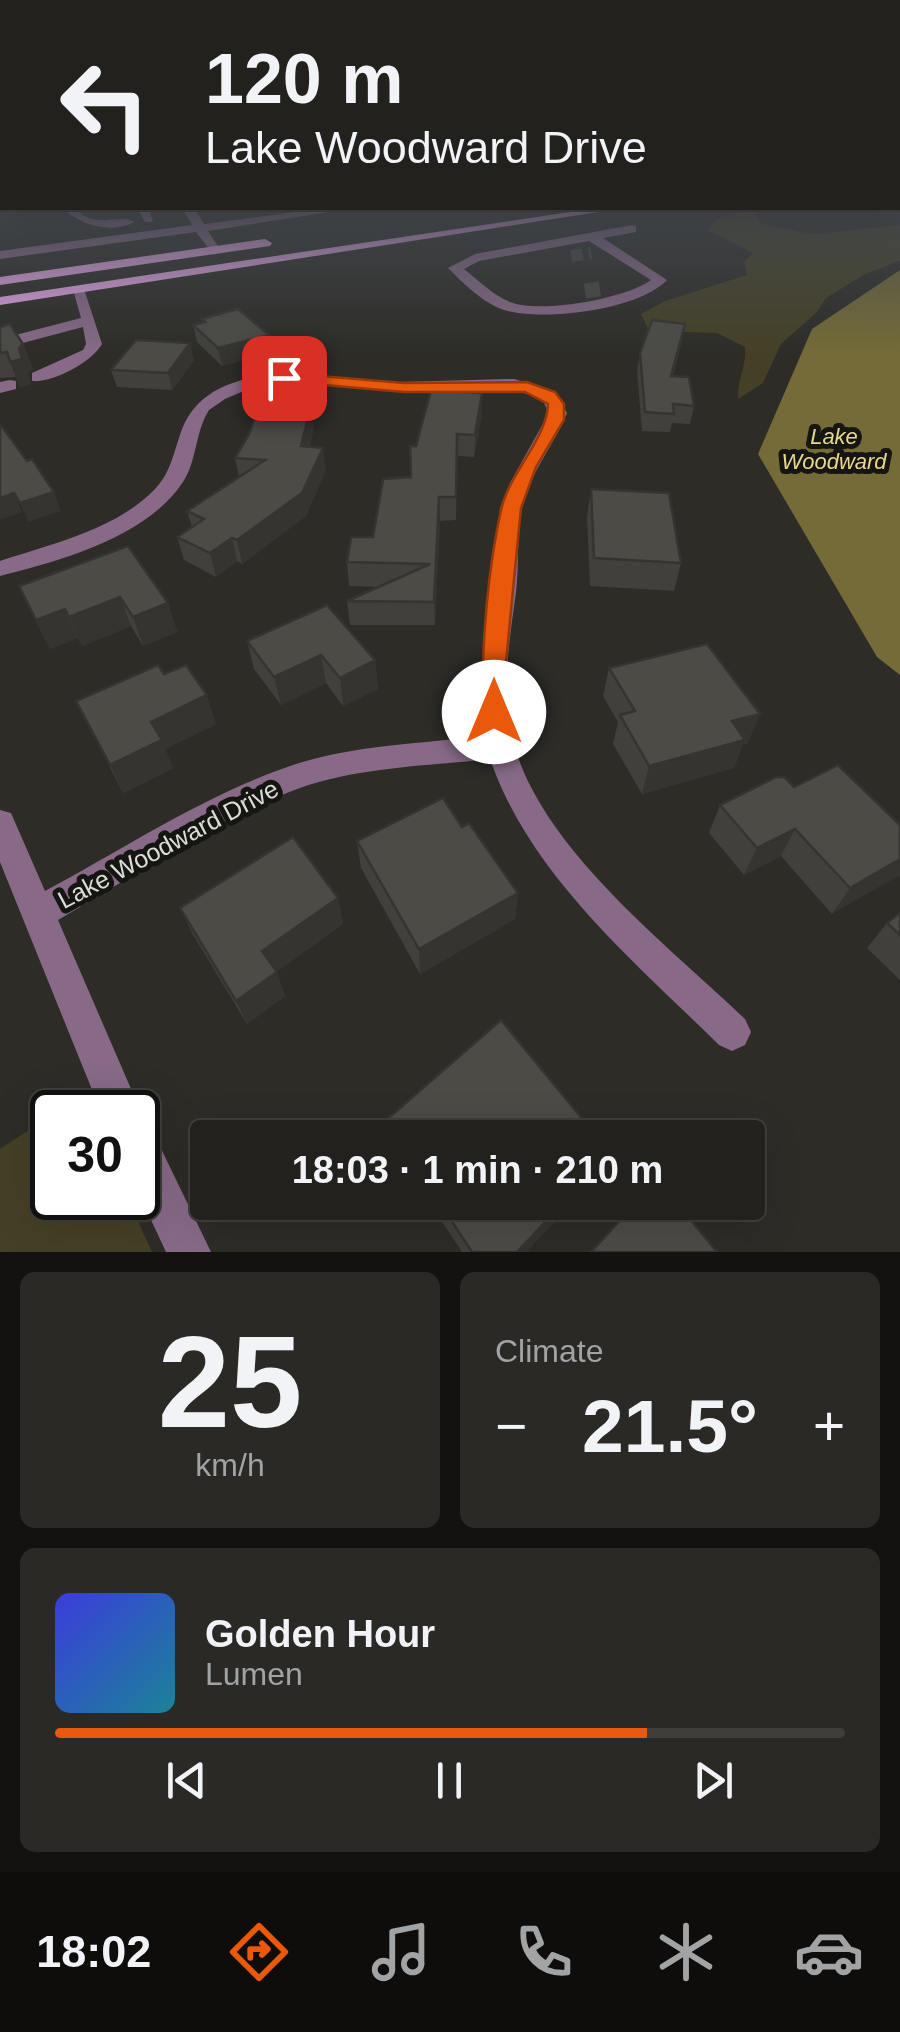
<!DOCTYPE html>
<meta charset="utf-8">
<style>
:root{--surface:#22211d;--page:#2a2926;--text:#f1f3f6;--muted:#a2a3a4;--line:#3f3e3b;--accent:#ea580c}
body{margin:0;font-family:Arial,sans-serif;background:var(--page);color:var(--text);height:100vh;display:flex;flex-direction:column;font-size:38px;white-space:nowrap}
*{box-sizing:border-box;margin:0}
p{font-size:32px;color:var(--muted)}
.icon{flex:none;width:55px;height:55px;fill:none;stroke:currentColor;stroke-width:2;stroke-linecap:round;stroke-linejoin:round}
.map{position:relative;height:1252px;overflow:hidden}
.sheet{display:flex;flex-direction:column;gap:20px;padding:20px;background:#131210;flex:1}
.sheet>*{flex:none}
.top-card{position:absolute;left:0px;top:0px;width:900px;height:210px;box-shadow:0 10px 40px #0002,0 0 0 2px var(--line);background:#22211d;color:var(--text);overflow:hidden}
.speed{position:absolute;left:30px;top:1090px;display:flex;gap:20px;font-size:50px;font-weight:700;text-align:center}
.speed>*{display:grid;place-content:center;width:130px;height:130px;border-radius:50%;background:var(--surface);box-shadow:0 10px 40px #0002,0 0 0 2px var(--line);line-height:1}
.speed .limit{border:5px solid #111;border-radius:15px;background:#fff;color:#111}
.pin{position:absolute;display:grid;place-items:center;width:85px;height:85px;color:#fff;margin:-42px;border-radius:20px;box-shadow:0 5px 15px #0006}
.me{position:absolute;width:110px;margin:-55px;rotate:0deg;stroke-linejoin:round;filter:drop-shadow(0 0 8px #0008)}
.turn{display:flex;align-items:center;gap:35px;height:210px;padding:0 40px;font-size:45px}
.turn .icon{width:130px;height:130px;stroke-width:2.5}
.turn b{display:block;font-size:70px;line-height:85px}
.big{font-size:75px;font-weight:800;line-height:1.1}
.sheet .card{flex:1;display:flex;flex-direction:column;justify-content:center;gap:15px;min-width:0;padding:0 35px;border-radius:15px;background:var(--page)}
.sheet .dial{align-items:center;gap:0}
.dial b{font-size:130px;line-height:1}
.song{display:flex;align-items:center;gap:30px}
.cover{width:120px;height:120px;border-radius:15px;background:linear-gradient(135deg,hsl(240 70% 55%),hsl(190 70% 35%))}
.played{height:10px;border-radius:5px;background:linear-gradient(90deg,var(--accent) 75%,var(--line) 75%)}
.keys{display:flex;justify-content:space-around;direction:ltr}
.heat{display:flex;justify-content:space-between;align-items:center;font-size:55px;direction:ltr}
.sheet .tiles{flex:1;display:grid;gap:20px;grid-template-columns:1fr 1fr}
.card:last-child{grid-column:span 2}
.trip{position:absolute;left:190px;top:1120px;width:575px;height:100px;border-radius:10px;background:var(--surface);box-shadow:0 10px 40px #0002,0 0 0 2px var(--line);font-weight:800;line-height:100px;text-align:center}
.menu{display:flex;height:160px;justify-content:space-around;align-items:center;background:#0e0d0c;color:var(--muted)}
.menu .icon{width:70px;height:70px}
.menu .current{color:var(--accent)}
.menu b{font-size:45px;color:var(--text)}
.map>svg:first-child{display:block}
.green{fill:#454025}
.water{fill:#746b38}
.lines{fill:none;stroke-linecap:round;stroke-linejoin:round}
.minor-tunnel-far1{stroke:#474642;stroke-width:12;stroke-dasharray:12 6;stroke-linecap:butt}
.minor-tunnel{stroke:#474642;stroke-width:15;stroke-dasharray:15 8;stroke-linecap:butt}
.minor{fill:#886a88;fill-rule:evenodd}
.major{fill:#e5a6e6;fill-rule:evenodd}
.wall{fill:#41403c}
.shaded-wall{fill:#353431}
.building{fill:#4c4b46;stroke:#353431;stroke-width:2.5}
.route{fill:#ea580c;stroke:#983908;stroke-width:2.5}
.labels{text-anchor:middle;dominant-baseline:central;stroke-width:10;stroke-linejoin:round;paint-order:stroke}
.far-water-label{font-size:22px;font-style:italic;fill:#e7d989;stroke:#151512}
.street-label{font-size:25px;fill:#dcdcd9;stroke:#151512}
</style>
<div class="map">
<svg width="900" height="1252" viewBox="0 0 900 1252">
<rect width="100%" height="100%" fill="#2d2c27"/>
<g class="green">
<path d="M757 209 755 214 762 224 812 234 900 225V261L865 274 826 298 817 312 781 344 763 383 738 399C737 380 747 365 745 347L717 333 649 331 641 314 665 301 747 275 744 262 753 253 708 230 718 218Z"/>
<polygon points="52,1115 52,1198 127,1198 152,1252 0,1252 0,1149"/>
</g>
<polygon class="water" points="900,270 900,675 877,657 758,454 812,329"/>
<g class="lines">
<polyline class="minor-tunnel-far1" points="571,256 591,253"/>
<polyline class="minor-tunnel" points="585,291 606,288"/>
<g class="minor">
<path d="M62 208C77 207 80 216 93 219 107 223 122 215 135 222 111 234 82 226 62 208Z"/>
<polygon points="137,208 149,208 153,222 145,222"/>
<polygon points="182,208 194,208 204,224 326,208 355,208 208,231 221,251 214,255 196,232 0,259 0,251 192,225"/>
<path d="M632 225 636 226V232L603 238 667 280C639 310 542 322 504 310 483 303 463 283 448 268L475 254ZM589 241 651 280C625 299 540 314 510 302 493 295 478 280 464 269L479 261Z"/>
<path d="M72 286 84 289 102 344C92 362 53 383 32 381V373L83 350 86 344 83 327 0 349V339L81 318Z"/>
<path d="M286 373 399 382 514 379 555 392 567 413C556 441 536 465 526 494 515 525 520 560 516 592 510 637 502 683 510 728 531 841 665 942 745 1019L751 1032 745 1045 732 1051 719 1045C634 961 530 875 490 759 428 766 359 767 300 788 217 818 135 876 58 920L141 1112 138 1121V1112H101L0 862V810L11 813 45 891C125 848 206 794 293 765 353 745 420 744 483 736L480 681 500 508 510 483 549 413 542 399 514 390 399 392 302 383 253 387 225 399 209 410C195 432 197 461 183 482 147 537 60 561 0 576V561C51 544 115 530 154 490 170 474 173 455 180 435 194 388 241 376 286 373Z"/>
<polygon points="10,380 16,381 16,389 0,393 0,382"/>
<polygon points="138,1126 153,1132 211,1252 166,1252 138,1192"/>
</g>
<g class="major">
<polygon points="597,208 624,208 0,305 0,297"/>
<polygon points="265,239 272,243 270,246 0,285 0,277"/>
</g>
</g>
<g class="wall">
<polygon points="201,319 269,335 271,352 222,366 197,342 193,325 202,323"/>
<polygon points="0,327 23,344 33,369 28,373 31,384 20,388 16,377 0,378"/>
<polygon points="682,340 673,376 694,406 690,424 672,423 670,432 642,431 637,370 640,353"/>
<polygon points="194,360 172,390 117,387 111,370"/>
<polygon points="304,386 307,406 314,428 309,447 326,470 306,516 242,564 237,561 216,577 184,560 177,537 192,527 187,511 239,477 235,458 268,405"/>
<polygon points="482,393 482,415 474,457 457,456 456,520 440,521 435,625 350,625 347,601 379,587 349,586 347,562 373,537 411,477 416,446"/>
<polygon points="591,489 681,563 674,591 590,586 587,517"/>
<polygon points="19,586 168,603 177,632 143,646 131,626 82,646 78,638 50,649"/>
<polygon points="247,641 375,660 378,689 343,706 326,683 281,705 254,669"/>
<polygon points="609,668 748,743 743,744 734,768 642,794 613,744 618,722 603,696"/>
<polygon points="164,674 216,724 165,749 173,768 123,793 76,701"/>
<polygon points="794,787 900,825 832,914 781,856 744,875 709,833 720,805"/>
<polygon points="462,827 518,893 515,919 420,974 361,868 357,841"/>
<polygon points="338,898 343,924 276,972 285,996 247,1024 192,933 180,908"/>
<polygon points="900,913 900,980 867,948 887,923"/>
<polygon points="385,1121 598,1138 388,1138"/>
<polygon points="429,1202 573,1202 526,1252 462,1252"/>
</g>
<g class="shaded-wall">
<polygon points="269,335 271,352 222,366 218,348"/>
<polygon points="190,343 194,360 172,390 168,373"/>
<polygon points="23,344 33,369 28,373 31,384 20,388 10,362"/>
<polygon points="304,386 307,407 298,406"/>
<polygon points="482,393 482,415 474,457 475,435"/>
<polygon points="311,406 314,428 305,468 301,446"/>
<polygon points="323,448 326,470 306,516 242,564 237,540"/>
<polygon points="54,492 61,511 28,522 20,503"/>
<polygon points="14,493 22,512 0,520 0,498"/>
<polygon points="439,497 440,521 435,625 434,602"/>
<polygon points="232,538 237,561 216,577 210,553"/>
<polygon points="120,597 131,626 82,646 69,617"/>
<polygon points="168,603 177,632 143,646 133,617"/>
<polygon points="65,609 78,638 50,649 36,620"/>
<polygon points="321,655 326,683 281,705 274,677"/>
<polygon points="375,660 378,689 343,706 340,678"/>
<polygon points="207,695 216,724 165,749 173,768 123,793 110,765 151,722"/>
<polygon points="760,714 748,743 743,744 734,768 642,794 649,766 732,721"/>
<polygon points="795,829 781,856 744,875 757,848"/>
<polygon points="900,859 900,875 832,914 850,888"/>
<polygon points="518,893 515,919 420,974 419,949"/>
<polygon points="338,898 343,924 271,976 262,951"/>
<polygon points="277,972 285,996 247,1024 236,1001"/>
<polygon points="564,1202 573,1202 526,1252 517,1252"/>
</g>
<g class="building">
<polygon points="238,309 269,335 218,348 193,325 205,322 201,319"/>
<polygon points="652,320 685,324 671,376 689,377 694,406 673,404 674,414 645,412 640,353"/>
<polygon points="10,324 23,344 19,348 22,359 10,362 7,352 0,353 0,327"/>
<polygon points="136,340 190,343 168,373 111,370"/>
<polygon points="274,386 304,386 298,406 311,406 301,446 323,448 302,493 237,540 232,538 210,553 177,537 204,519 187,511 265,460 235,458 249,434 259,405 268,405"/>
<polygon points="431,390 482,393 475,435 457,434 456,497 439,497 434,602 347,601 430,564 347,562 351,537 373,537 383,479 411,477 410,446 416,446"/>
<polygon points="0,424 27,461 32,459 54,492 20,503 14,493 0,498"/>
<polygon points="591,489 669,493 681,563 594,558"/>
<polygon points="128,546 168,603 133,617 120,597 69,617 65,609 36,620 19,586"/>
<polygon points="327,605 375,660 340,678 321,655 274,677 247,641"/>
<polygon points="707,644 760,714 732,721 745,740 649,766 620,715 635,711 609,668"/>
<polygon points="158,665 164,674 186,665 207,695 151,722 162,740 110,765 76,701"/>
<polygon points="838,765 900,825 900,859 850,888 795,829 757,848 720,805 776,777 784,777 794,787"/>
<polygon points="443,798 462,827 469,823 518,893 419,949 357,841"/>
<polygon points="293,837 338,898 262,951 277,972 236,1001 180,908"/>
<polygon points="900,913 900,935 887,923"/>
<polygon points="501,1020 598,1138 396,1138 385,1121"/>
<polygon points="439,1202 564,1202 517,1252 472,1252"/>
<polygon points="637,1202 676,1202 717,1252 591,1252"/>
</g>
<linearGradient id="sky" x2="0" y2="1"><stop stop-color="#191815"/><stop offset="0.51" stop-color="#464b52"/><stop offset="1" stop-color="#464b52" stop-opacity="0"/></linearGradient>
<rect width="900" height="354" fill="url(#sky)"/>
<path class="route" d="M284 373 404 383 527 382 555 392 564 404V420L536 467 521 508 506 662 507 712 503 719H485L482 712C482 646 487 574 501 510 509 473 547 439 548 404L525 392H404L279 381 276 378Z"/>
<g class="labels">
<g class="far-water-label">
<text x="834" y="436">Lake<tspan x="834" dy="25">Woodward</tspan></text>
</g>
<g class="street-label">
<text transform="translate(168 844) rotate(-28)">Lake Woodward Drive</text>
</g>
</g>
</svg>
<div class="speed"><div class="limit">30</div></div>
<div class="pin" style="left:284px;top:378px;background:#d93025"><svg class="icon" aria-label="arrive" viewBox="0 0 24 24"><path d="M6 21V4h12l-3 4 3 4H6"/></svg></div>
<svg class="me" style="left:494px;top:712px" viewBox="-20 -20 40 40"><circle r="19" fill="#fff"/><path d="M0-13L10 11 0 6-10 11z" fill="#ea580c"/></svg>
<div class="trip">18:03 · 1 min · 210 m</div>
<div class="top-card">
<div class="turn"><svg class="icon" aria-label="left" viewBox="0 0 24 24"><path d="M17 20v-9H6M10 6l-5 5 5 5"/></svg><div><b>120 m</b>Lake Woodward Drive</div></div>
</div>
</div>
<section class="sheet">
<div class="tiles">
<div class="card dial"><b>25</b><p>km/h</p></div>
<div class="card"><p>Climate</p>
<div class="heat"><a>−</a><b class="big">21.5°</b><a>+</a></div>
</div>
<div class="card">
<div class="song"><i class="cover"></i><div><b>Golden Hour</b><p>Lumen</p></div></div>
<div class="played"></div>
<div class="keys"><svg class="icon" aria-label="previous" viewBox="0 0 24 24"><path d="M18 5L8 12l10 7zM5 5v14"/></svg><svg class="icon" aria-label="pause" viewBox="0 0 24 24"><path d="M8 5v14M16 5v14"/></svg><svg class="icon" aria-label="next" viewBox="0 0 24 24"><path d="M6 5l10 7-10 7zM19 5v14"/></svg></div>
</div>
</div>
</section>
<nav class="menu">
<b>18:02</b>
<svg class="icon current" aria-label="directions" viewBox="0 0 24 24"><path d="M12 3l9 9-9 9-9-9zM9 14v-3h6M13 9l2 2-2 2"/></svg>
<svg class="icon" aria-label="music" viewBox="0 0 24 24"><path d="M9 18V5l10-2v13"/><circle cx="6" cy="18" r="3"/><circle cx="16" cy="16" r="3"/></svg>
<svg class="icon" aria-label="phone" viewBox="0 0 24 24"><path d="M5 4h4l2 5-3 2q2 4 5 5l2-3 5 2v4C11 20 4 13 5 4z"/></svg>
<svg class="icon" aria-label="climate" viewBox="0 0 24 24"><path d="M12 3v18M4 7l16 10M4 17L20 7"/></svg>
<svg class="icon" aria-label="car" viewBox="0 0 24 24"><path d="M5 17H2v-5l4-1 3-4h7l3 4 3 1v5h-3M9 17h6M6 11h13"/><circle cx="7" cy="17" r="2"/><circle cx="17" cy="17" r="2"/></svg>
</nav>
